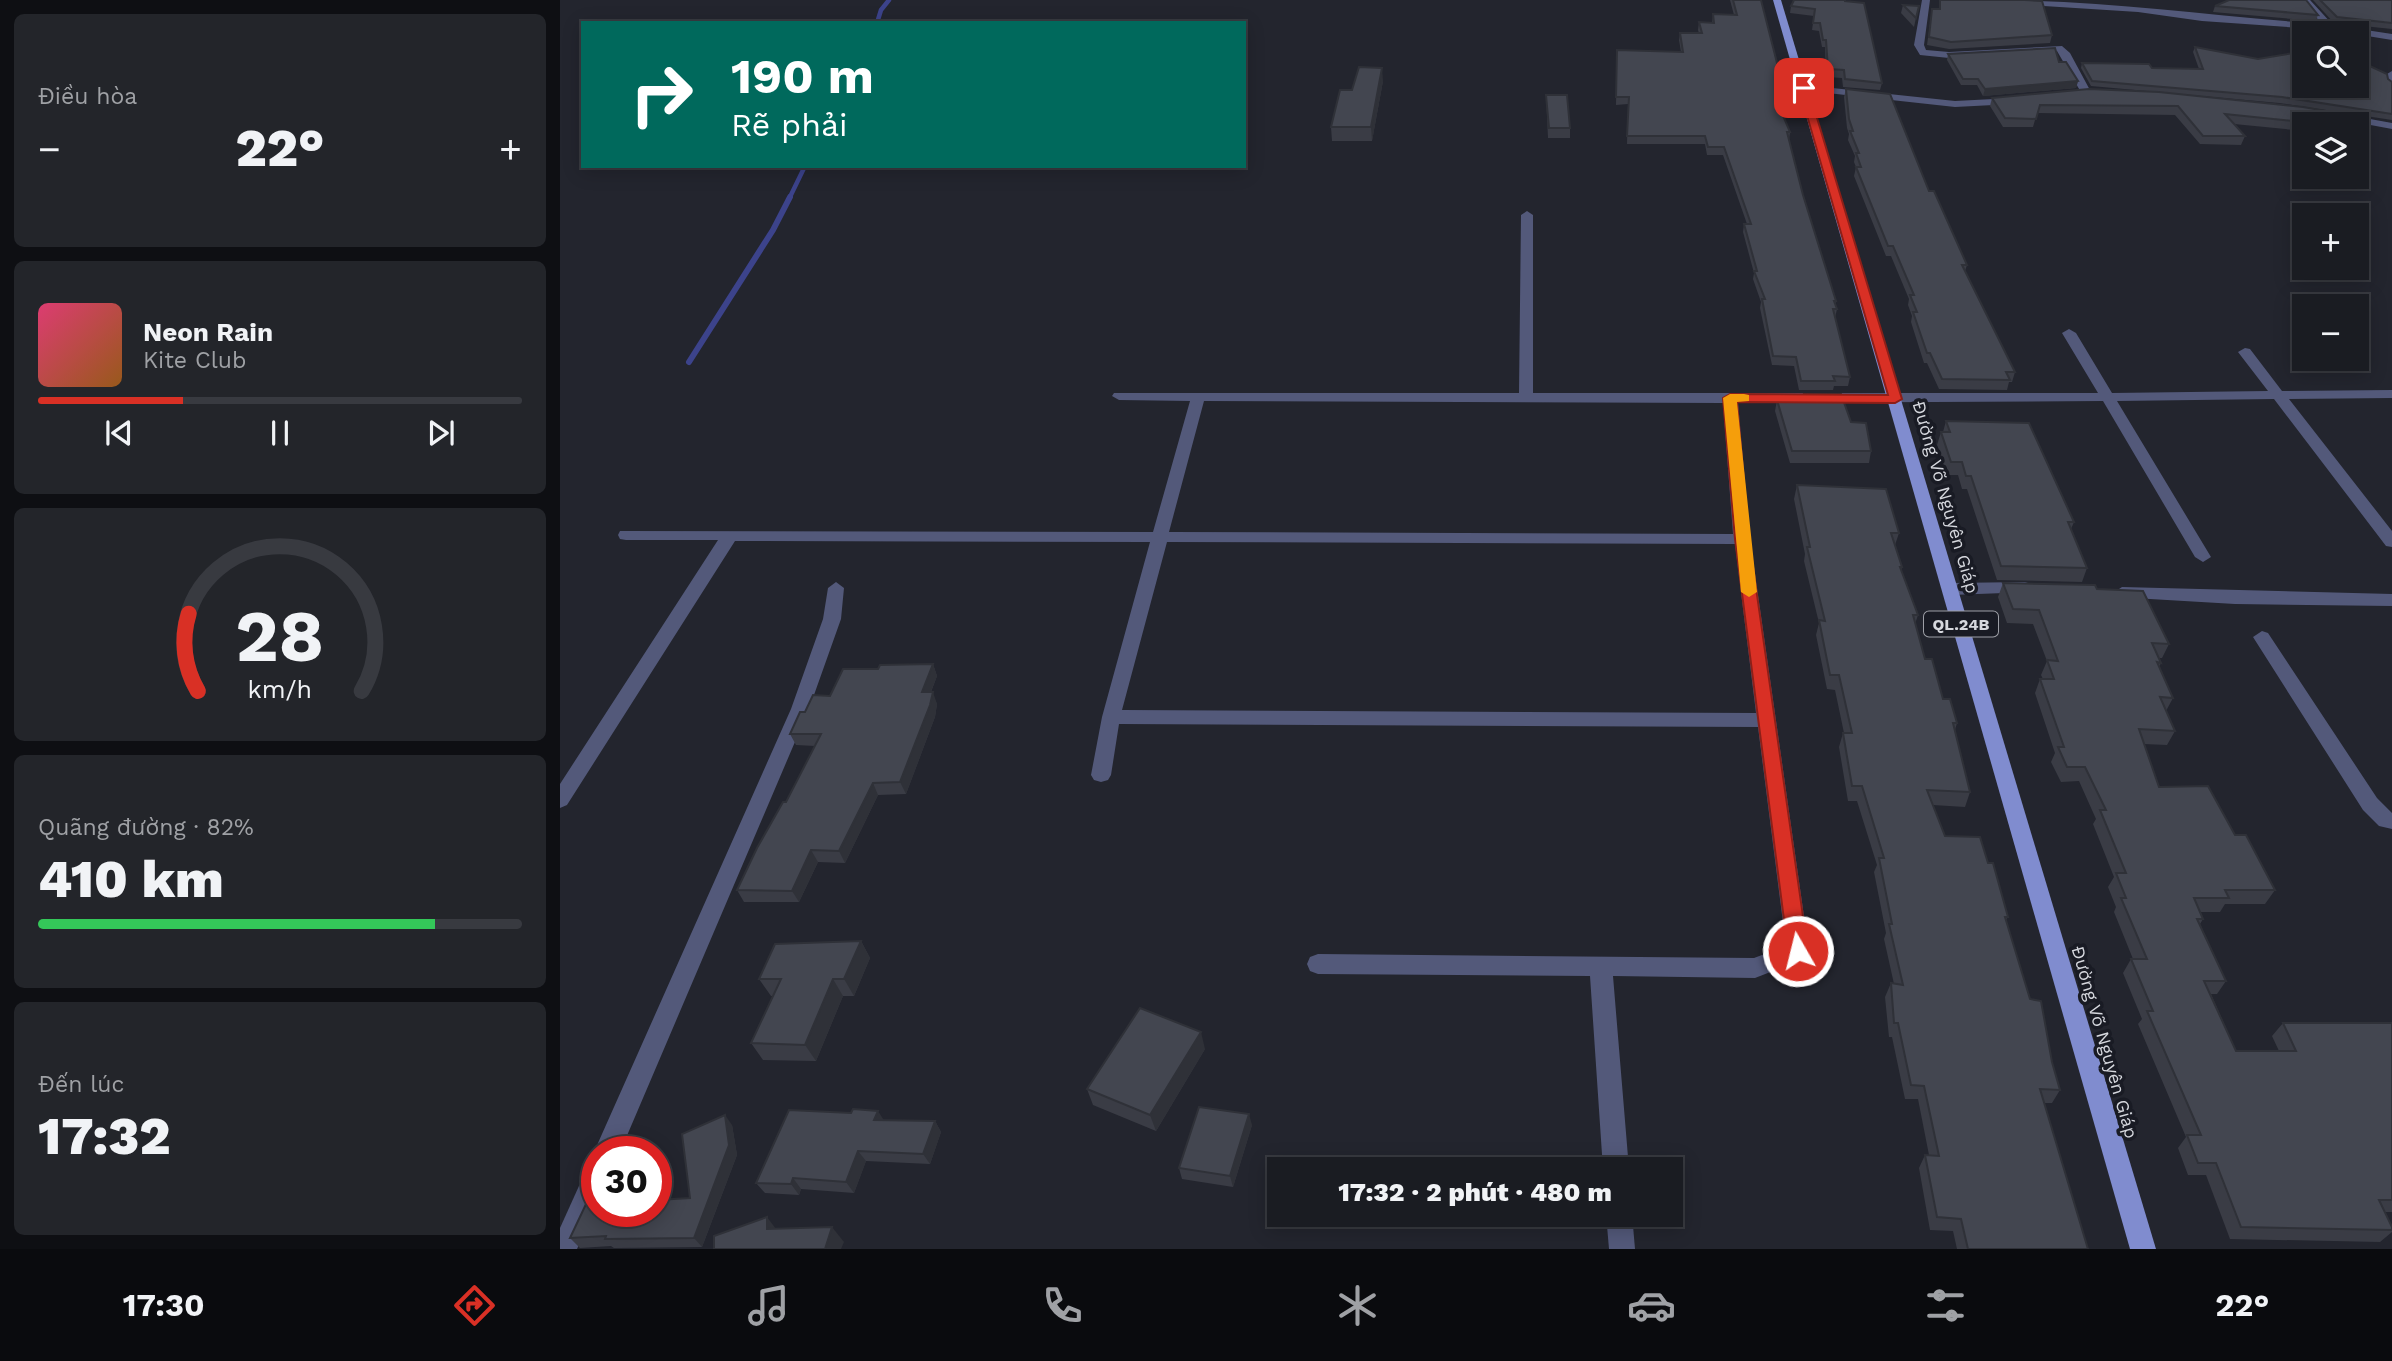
<!DOCTYPE html>
<html lang="vi">
<meta charset="utf-8">
<style>
:root{--surface:#1a1c22;--page:#23252a;--text:#f1f3f6;--muted:#9fa1a5;--line:#383a40;--accent:#d93025}
body{margin:0;font-family:"Work Sans",sans-serif;background:var(--page);color:var(--text);height:100vh;display:flex;flex-direction:column;font-size:26px;white-space:nowrap}
*{box-sizing:border-box;margin:0}
p{font-size:23px;color:var(--muted)}
.icon{flex:none;width:38px;height:38px;fill:none;stroke:currentColor;stroke-width:2;stroke-linecap:round;stroke-linejoin:round}
.map{position:relative;flex:1;overflow:hidden}
.drawer{display:flex;flex-direction:column;gap:14px;padding:14px;background:#0e0f13;width:560px}
.drawer>*{flex:none}
.top-card{position:absolute;left:21px;top:21px;width:665px;height:147px;border-radius:0px;box-shadow:0 4px 18px #0003,0 0 0 2px var(--line);background:#00695c;color:#fff;overflow:hidden}
.buttons{position:absolute;left:1732px;top:21px;display:grid;gap:14px}
.buttons a{display:grid;place-items:center;width:77px;height:77px;border-radius:0px;background:var(--surface);box-shadow:0 4px 18px #0003,0 0 0 2px var(--line);font-size:35px}
.speed{position:absolute;left:21px;top:1136px;display:flex;gap:14px;font-size:35px;font-weight:700;text-align:center}
.speed>*{display:grid;place-content:center;width:91px;height:91px;border-radius:50%;background:var(--surface);box-shadow:0 4px 18px #0003,0 0 0 2px var(--line);line-height:1}
.speed .limit{border:10px solid #d22;background:#fff;color:#111}
.pin{position:absolute;display:grid;place-items:center;width:60px;height:60px;color:#fff;margin:-30px;border-radius:14px;box-shadow:0 4px 10px #0006}
.me{position:absolute;width:77px;margin:-38px;rotate:352deg;stroke-linejoin:round;filter:drop-shadow(0 0 5px #0008)}
.turn{display:flex;align-items:center;gap:24px;height:147px;padding:0 35px;font-size:32px}
.turn .icon{width:91px;height:91px;stroke-width:2.5}
.turn b{display:block;font-size:49px;line-height:60px}
.big{font-size:52px;font-weight:800;line-height:1.1}
.drawer .tile{flex:1;display:flex;flex-direction:column;justify-content:center;gap:10px;min-width:0;padding:0 24px;border-radius:10px;background:var(--page)}
.drawer .dial{align-items:center;gap:0}
.dial svg{height:182px;overflow:visible;fill:none;stroke:var(--line);stroke-width:7;stroke-linecap:round;text-anchor:middle}
.dial text{fill:var(--text);stroke:none}
.song{display:flex;align-items:center;gap:21px}
.cover{width:84px;height:84px;border-radius:10px;background:linear-gradient(135deg,hsl(340 70% 55%),hsl(30 70% 35%))}
.played{height:7px;border-radius:4px;background:linear-gradient(90deg,var(--accent) 30%,var(--line) 30%)}
.keys{display:flex;justify-content:space-around;direction:ltr}
.heat{display:flex;justify-content:space-between;align-items:center;font-size:38px;direction:ltr}
.charge{height:10px;border-radius:5px;background:linear-gradient(90deg,#34c759 82%,var(--line) 0)}
.trip{position:absolute;left:707px;top:1157px;width:416px;height:70px;border-radius:0px;background:var(--surface);box-shadow:0 4px 18px #0003,0 0 0 2px var(--line);font-weight:800;line-height:70px;text-align:center}
.menu{display:flex;height:112px;justify-content:space-around;align-items:center;background:#0a0b0e;color:var(--muted)}
.menu .icon{width:49px;height:49px}
.menu .selected{color:var(--accent)}
.menu b{font-size:32px;color:var(--text)}
main{display:flex;flex:1;min-height:0}
.map>svg:first-child{display:block}
.lines{fill:none;stroke-linecap:round;stroke-linejoin:round}
.stream-far1{stroke:#3c438b;stroke-width:4.5}
.stream{stroke:#3c438b;stroke-width:6}
.minor{fill:#53597a;fill-rule:evenodd}
.major{fill:#808ccf;fill-rule:evenodd}
.wall{fill:#3a3c45}
.shaded-wall{fill:#2f3138}
.building{fill:#434650;stroke:#2f3138;stroke-width:2}
.route{fill:#d93025;stroke:#8d1f18;stroke-width:2}
.slow{fill:#f59e0b}
.labels{text-anchor:middle;dominant-baseline:central;stroke-width:7;stroke-linejoin:round;paint-order:stroke}
.shield{fill:#191b24;stroke:#9d9fa6;stroke-width:2}
.shield-label{font-size:16px;font-weight:bold;fill:#d6d8de}
.street-label{font-size:18px;fill:#d6d8de;stroke:#191b24}
</style>
<main>
<section class="drawer">
<div class="tile"><p>Điều hòa</p>
<div class="heat"><a>−</a><b class="big">22°</b><a>+</a></div>
</div>
<div class="tile">
<div class="song"><i class="cover"></i><div><b>Neon Rain</b><p>Kite Club</p></div></div>
<div class="played"></div>
<div class="keys"><svg class="icon" aria-label="previous" viewBox="0 0 24 24"><path d="M18 5L8 12l10 7zM5 5v14"/></svg><svg class="icon" aria-label="pause" viewBox="0 0 24 24"><path d="M8 5v14M16 5v14"/></svg><svg class="icon" aria-label="next" viewBox="0 0 24 24"><path d="M6 5l10 7-10 7zM19 5v14"/></svg></div>
</div>
<div class="tile dial"><svg viewBox="0 0 100 80">
<path d="M14 69A42 42 0 1 1 86 69"/>
<path d="M14 69A42 42 0 0 1 10 35" stroke="#d93025"/>
<text x="50" y="56" font-size="32" font-weight="700">28</text>
<text x="50" y="72" font-size="11">km/h</text>
</svg></div>
<div class="tile"><p>Quãng đường · 82%</p><b class="big">410 km</b><div class="charge"></div></div>
<div class="tile"><p>Đến lúc</p><b class="big">17:32</b></div>
</section>
<div class="map">
<svg width="1832" height="1249" viewBox="0 0 1832 1249">
<rect width="100%" height="100%" fill="#23252e"/>
<g class="lines">
<g class="stream-far1">
<polyline points="317,23 321,10 329,0"/>
<polyline points="229,199 245,166"/>
</g>
<polyline class="stream" points="129,362 213,230 230,197"/>
<g class="minor">
<polygon points="1362,0 1370,0 1364,45 1366,50 1389,52 1502,46 1510,53 1531,92 1522,94 1497,51 1389,58 1360,55 1354,45"/>
<path d="M1432 0C1542 0 1652 16 1762 24L1741 0H1750L1773 25 1832 34V40L1770 30 1642 21 1578 12 1436 3Z"/>
<polygon points="1832,71 1832,86 1827,83 1827,74"/>
<polygon points="1244,85 1395,101 1453,98 1458,101 1453,104 1395,107 1240,90 1240,86"/>
<polygon points="1766,111 1832,123 1832,129 1762,116 1762,112"/>
<path d="M967 211 973 215V393H1538L1502 333 1509 329 1516 333 1552 393 1708 391 1678 352 1685 348 1690 349 1722 391 1832 390V398L1729 399 1832 531V547L1826 546 1714 399 1557 401 1651 557 1643 562 1635 557 1543 401 1178 403 1190 539 1249 951 1246 958 1195 978 1053 976 1069 1169H1043L1030 976 758 974 750 971 747 964 750 957 758 954 1194 958 1226 946 1198 727 559 724 551 775 548 780 541 782 534 780 531 775 542 717 590 542 175 541 7 805 0 808V784L158 540H66L60 539 58 535 60 531 593 532 630 401 559 400 552 396 554 393H959L961 215ZM644 401 1163 403 1173 534 609 532ZM607 542 1175 544 1196 713 562 710Z"/>
<polygon points="276,582 284,588 281,619 249,709 60,1152 37,1152 37,1157 35,1152 38,1143 231,709 263,619 268,588"/>
<polygon points="1465,582 1471,584 1473,588 1471,592 1391,595 1382,589 1391,583"/>
<polygon points="1562,587 1832,594 1832,606 1675,604 1556,597 1553,593"/>
<polygon points="1702,631 1708,633 1817,798 1832,813 1832,829 1819,826 1803,810 1693,637"/>
<polygon points="37,1163 37,1205 17,1249 0,1249 0,1228 28,1166"/>
<polygon points="1046,1214 1072,1214 1075,1249 1049,1249"/>
</g>
<polygon class="major" points="1213,0 1221,0 1596,1249 1570,1249"/>
</g>
<g class="wall">
<polygon points="1170,0 1201,0 1228,106 1227,114 1223,114 1230,132 1229,140 1243,195 1276,301 1275,305 1277,309 1275,318 1290,377 1288,386 1274,386 1273,390 1239,390 1234,366 1212,365 1200,308 1201,302 1193,279 1194,273 1183,232 1184,224 1187,224 1163,155 1147,155 1145,144 1067,144 1068,104 1056,105 1057,50 1121,52 1119,40 1120,33 1139,33 1138,30 1139,22 1152,23 1153,14 1174,15"/>
<polygon points="1379,0 1465,0 1492,35 1490,43 1389,49 1367,45 1372,9 1379,9"/>
<polygon points="1753,0 1832,0 1832,29 1774,23"/>
<polygon points="1287,1 1322,83 1320,90 1283,87 1282,78 1266,77 1265,47 1262,47 1259,31 1252,30 1254,16 1230,13 1231,6"/>
<polygon points="1343,5 1356,18 1354,27 1341,13"/>
<polygon points="1655,6 1758,15 1756,21 1653,12"/>
<polygon points="1635,47 1698,59 1828,79 1832,82 1832,120 1719,103 1531,86 1521,68 1522,63 1592,68 1639,69 1633,52"/>
<polygon points="1388,54 1499,62 1518,81 1516,88 1423,96 1417,85 1401,85 1387,60"/>
<polygon points="823,81 812,141 772,141 771,127"/>
<polygon points="1286,89 1369,191 1407,265 1405,271 1455,372 1452,382 1449,382 1447,390 1379,389 1367,363 1364,363 1351,322 1352,316 1348,305 1349,299 1331,256 1326,256 1294,176 1296,167 1294,162 1295,156 1288,140 1289,134 1287,128 1284,97"/>
<polygon points="1529,89 1789,115 1785,124 1745,124 1745,131 1674,124 1685,136 1681,145 1640,144 1615,115 1477,113 1473,127 1443,127 1430,106 1432,98"/>
<polygon points="986,95 1010,128 1010,138 988,138"/>
<polygon points="1244,394 1291,422 1311,451 1309,463 1230,463 1215,411 1217,400 1243,400"/>
<polygon points="1386,421 1514,522 1511,529 1527,568 1522,582 1437,580 1407,489 1402,489 1398,475 1387,475 1377,445 1381,432 1383,432"/>
<polygon points="1237,485 1339,533 1335,545 1342,567 1341,571 1358,615 1355,624 1365,659 1383,699 1397,723 1395,730 1410,792 1405,807 1373,805 1385,836 1428,863 1448,917 1446,920 1470,999 1492,1062 1500,1090 1492,1103 1484,1103 1528,1249 1397,1249 1393,1231 1370,1230 1359,1168 1365,1155 1369,1155 1358,1099 1345,1099 1332,1037 1329,1037 1325,997 1331,983 1334,984 1324,939 1326,933 1314,872 1317,865 1297,801 1288,801 1279,747 1283,733 1284,733 1275,690 1267,689 1256,635 1259,623 1244,561 1245,554 1234,499"/>
<polygon points="1443,583 1537,589 1609,644 1602,658 1599,658 1601,663 1599,667 1613,698 1606,711 1615,731 1607,745 1584,744 1599,787 1675,835 1715,890 1705,904 1665,904 1660,912 1640,912 1643,919 1640,924 1666,981 1657,994 1651,994 1676,1051 1719,1051 1712,1036 1723,1023 1832,1023 1832,1212 1825,1212 1832,1227 1832,1232 1820,1242 1670,1239 1646,1175 1628,1175 1618,1148 1626,1137 1578,1024 1582,1019 1563,973 1571,959 1573,959 1554,912 1556,907 1548,887 1554,877 1533,824 1536,819 1519,781 1501,782 1491,762 1495,753 1475,693 1480,679 1483,679 1481,675 1487,661 1473,624 1447,623 1438,597"/>
<polygon points="373,664 377,676 371,692 377,704 375,717 346,794 318,795 285,863 258,862 239,902 184,902 177,890 226,802 255,746 236,745 230,734 245,712 270,696 318,669"/>
<polygon points="301,941 310,958 294,996 283,996 256,1061 203,1060 191,1043 213,996 211,996 199,979"/>
<polygon points="645,1049 596,1131 533,1105 527,1089"/>
<polygon points="324,1120 375,1121 381,1132 370,1164 306,1161 294,1193 241,1189 239,1195 205,1193 196,1183"/>
<polygon points="172,1125 177,1155 142,1247 54,1248 51,1246 20,1248 10,1238 130,1198"/>
<polygon points="692,1125 673,1187 622,1179 619,1168"/>
</g>
<g class="shaded-wall">
<polygon points="822,68 823,81 812,141 811,127"/>
<polygon points="1518,81 1516,88 1423,96 1425,89"/>
<polygon points="1789,115 1785,124 1760,124"/>
<polygon points="373,664 377,676 366,704 362,692"/>
<polygon points="373,692 377,704 375,717 346,794 340,782"/>
<polygon points="313,783 318,795 285,863 279,851"/>
<polygon points="251,850 258,862 239,902 232,891"/>
<polygon points="301,941 310,958 294,996 284,979"/>
<polygon points="273,979 283,996 256,1061 245,1045"/>
<polygon points="641,1032 645,1049 596,1131 590,1115"/>
<polygon points="318,1111 325,1122 314,1120"/>
<polygon points="689,1114 692,1125 673,1187 670,1176"/>
<polygon points="165,1115 172,1125 177,1155 142,1247 134,1238"/>
<polygon points="375,1121 381,1132 370,1164 363,1154"/>
<polygon points="298,1151 306,1161 294,1193 286,1182"/>
<polygon points="233,1178 241,1189 239,1195 231,1184"/>
<polygon points="207,1217 219,1233 207,1229"/>
<polygon points="272,1227 284,1242 281,1249 265,1249"/>
</g>
<g class="building">
<polygon points="1173,0 1201,0 1228,106 1219,106 1230,132 1227,132 1243,195 1276,301 1274,301 1277,309 1273,309 1290,377 1273,376 1275,381 1241,381 1236,357 1213,356 1202,299 1205,299 1194,271 1197,271 1184,224 1191,224 1164,147 1148,147 1145,136 1067,136 1069,97 1056,97 1057,50 1123,52 1120,33 1142,33 1139,22 1154,23 1153,14 1177,15"/>
<polygon points="1234,0 1285,0 1285,1 1304,3 1322,83 1285,79 1284,70 1268,69 1266,40 1263,40 1260,23 1253,23 1255,9 1231,6"/>
<polygon points="1380,0 1465,0 1482,1 1492,35 1391,42 1369,37 1372,9 1380,9"/>
<polygon points="1669,0 1746,0 1758,15 1655,6"/>
<polygon points="1760,0 1832,0 1832,23 1777,17"/>
<polygon points="1343,5 1359,6 1356,18"/>
<polygon points="1635,47 1698,59 1745,51 1745,86 1797,86 1797,60 1827,74 1828,79 1832,82 1832,114 1722,97 1532,81 1522,63 1589,64 1592,68 1643,69"/>
<polygon points="1495,48 1499,62 1506,62 1518,81 1425,89 1418,79 1403,79 1388,54"/>
<polygon points="799,67 822,68 811,127 771,127 780,90 792,90"/>
<polygon points="1286,89 1330,94 1369,191 1374,191 1407,265 1402,265 1455,372 1446,372 1450,380 1382,379 1370,353 1367,353 1353,312 1357,312 1350,295 1354,295 1333,246 1328,246 1296,167 1301,167 1296,153 1299,153 1290,131 1293,131 1289,119"/>
<polygon points="1529,89 1599,92 1743,107 1789,115 1761,124 1665,114 1685,136 1643,136 1618,106 1480,105 1476,119 1445,118 1432,98"/>
<polygon points="986,95 1007,95 1010,128 989,128"/>
<polygon points="1244,394 1281,394 1291,422 1306,423 1311,451 1232,451 1217,400 1245,400"/>
<polygon points="1386,421 1469,423 1514,522 1508,522 1527,568 1441,566 1411,476 1406,476 1402,462 1391,462 1381,432 1390,432"/>
<polygon points="1237,485 1326,489 1339,533 1331,533 1342,567 1340,567 1358,615 1353,615 1365,659 1372,659 1383,699 1390,699 1397,723 1393,723 1410,792 1367,790 1385,836 1420,837 1428,863 1433,863 1448,917 1445,917 1470,999 1481,1001 1492,1062 1500,1090 1480,1089 1528,1249 1408,1249 1401,1219 1377,1217 1365,1155 1379,1156 1364,1086 1351,1085 1338,1023 1334,1023 1331,983 1343,985 1329,924 1332,924 1319,858 1324,858 1302,786 1292,786 1283,733 1292,733 1279,675 1270,675 1259,620 1265,621 1247,547 1250,547"/>
<polygon points="1443,583 1535,585 1537,589 1583,591 1609,644 1592,643 1601,663 1597,662 1613,698 1600,697 1615,731 1579,729 1599,787 1648,786 1675,835 1686,835 1715,890 1665,890 1669,898 1634,898 1643,919 1637,919 1666,981 1644,981 1676,1051 1736,1051 1723,1023 1832,1023 1832,1200 1819,1200 1832,1227 1832,1230 1681,1227 1656,1163 1638,1163 1627,1135 1641,1135 1587,1011 1593,1011 1571,959 1587,959 1561,898 1566,898 1556,873 1566,873 1540,810 1546,810 1525,767 1507,767 1498,747 1504,747 1480,679 1494,679 1487,660 1498,661 1479,610 1453,609"/>
<polygon points="373,664 362,692 373,692 370,705 340,782 313,783 279,851 251,850 232,891 177,890 197,848 223,802 226,802 261,734 230,734 240,712 245,712 253,695 270,696 283,669 318,669 320,665"/>
<polygon points="301,941 284,979 273,979 245,1045 191,1043 221,979 199,979 215,944"/>
<polygon points="580,1008 641,1032 590,1115 527,1089"/>
<polygon points="639,1107 689,1114 670,1176 619,1168"/>
<polygon points="293,1109 318,1111 314,1120 375,1121 363,1154 298,1151 286,1182 233,1178 231,1184 196,1183 229,1110 291,1113"/>
<polygon points="165,1115 169,1145 134,1238 45,1239 46,1236 10,1238 27,1202 37,1202 37,1211 96,1211 96,1200 130,1198 122,1134"/>
<polygon points="207,1217 207,1229 272,1227 265,1249 154,1249 154,1236"/>
</g>
<polygon class="route" points="1244,85 1248,88 1342,399 1335,403 1177,402 1189,539 1248,951 1245,957 1238,959 1231,957 1228,951 1175,539 1163,398 1170,394 1328,395 1239,88"/>
<polygon class="slow" points="1184,394 1189,395 1189,401 1177,402 1197,592 1189,597 1181,592 1163,398 1170,394"/>
<g class="labels">
<rect class="shield" x="1364" y="611.5" width="74" height="25" rx="5"/>
<g class="shield-label">
<text x="1401" y="624">QL.24B</text>
</g>
<g class="street-label">
<text transform="translate(1386 497) rotate(74)">Đường Võ Nguyên Giáp</text>
<text transform="translate(1545 1042) rotate(74)">Đường Võ Nguyên Giáp</text>
</g>
</g>
</svg>
<div class="buttons">
<a><svg class="icon" aria-label="search" viewBox="0 0 24 24"><circle cx="10" cy="10" r="6"/><path d="M15 15l6 6"/></svg></a>
<a><svg class="icon" aria-label="layers" viewBox="0 0 24 24"><path d="M12 4l9 5-9 5-9-5zM3 14l9 5 9-5"/></svg></a>
<a>+</a>
<a>−</a>
</div>
<div class="speed"><div class="limit">30</div></div>
<div class="pin" style="left:1244px;top:88px;background:#d93025"><svg class="icon" aria-label="arrive" viewBox="0 0 24 24"><path d="M6 21V4h12l-3 4 3 4H6"/></svg></div>
<svg class="me" style="left:1238px;top:951px" viewBox="-20 -20 40 40"><circle r="17" fill="#d93025" stroke="#fff" stroke-width="3"/><path d="M0-11L8 9 0 5-8 9z" fill="#fff"/></svg>
<div class="trip">17:32 · 2 phút · 480 m</div>
<div class="top-card">
<div class="turn"><svg class="icon" aria-label="right" viewBox="0 0 24 24"><path d="M7 20v-9h11M14 6l5 5-5 5"/></svg><div><b>190 m</b>Rẽ phải</div></div>
</div>
</div>
</main>
<nav class="menu">
<b>17:30</b>
<svg class="icon selected" aria-label="directions" viewBox="0 0 24 24"><path d="M12 3l9 9-9 9-9-9zM9 14v-3h6M13 9l2 2-2 2"/></svg>
<svg class="icon" aria-label="music" viewBox="0 0 24 24"><path d="M9 18V5l10-2v13"/><circle cx="6" cy="18" r="3"/><circle cx="16" cy="16" r="3"/></svg>
<svg class="icon" aria-label="phone" viewBox="0 0 24 24"><path d="M5 4h4l2 5-3 2q2 4 5 5l2-3 5 2v4C11 20 4 13 5 4z"/></svg>
<svg class="icon" aria-label="climate" viewBox="0 0 24 24"><path d="M12 3v18M4 7l16 10M4 17L20 7"/></svg>
<svg class="icon" aria-label="car" viewBox="0 0 24 24"><path d="M5 17H2v-5l4-1 3-4h7l3 4 3 1v5h-3M9 17h6M6 11h13"/><circle cx="7" cy="17" r="2"/><circle cx="17" cy="17" r="2"/></svg>
<svg class="icon" aria-label="filters" viewBox="0 0 24 24"><path d="M4 7h16M4 17h16"/><circle cx="9" cy="7" r="2"/><circle cx="15" cy="17" r="2"/></svg>
<b>22°</b>
</nav>
